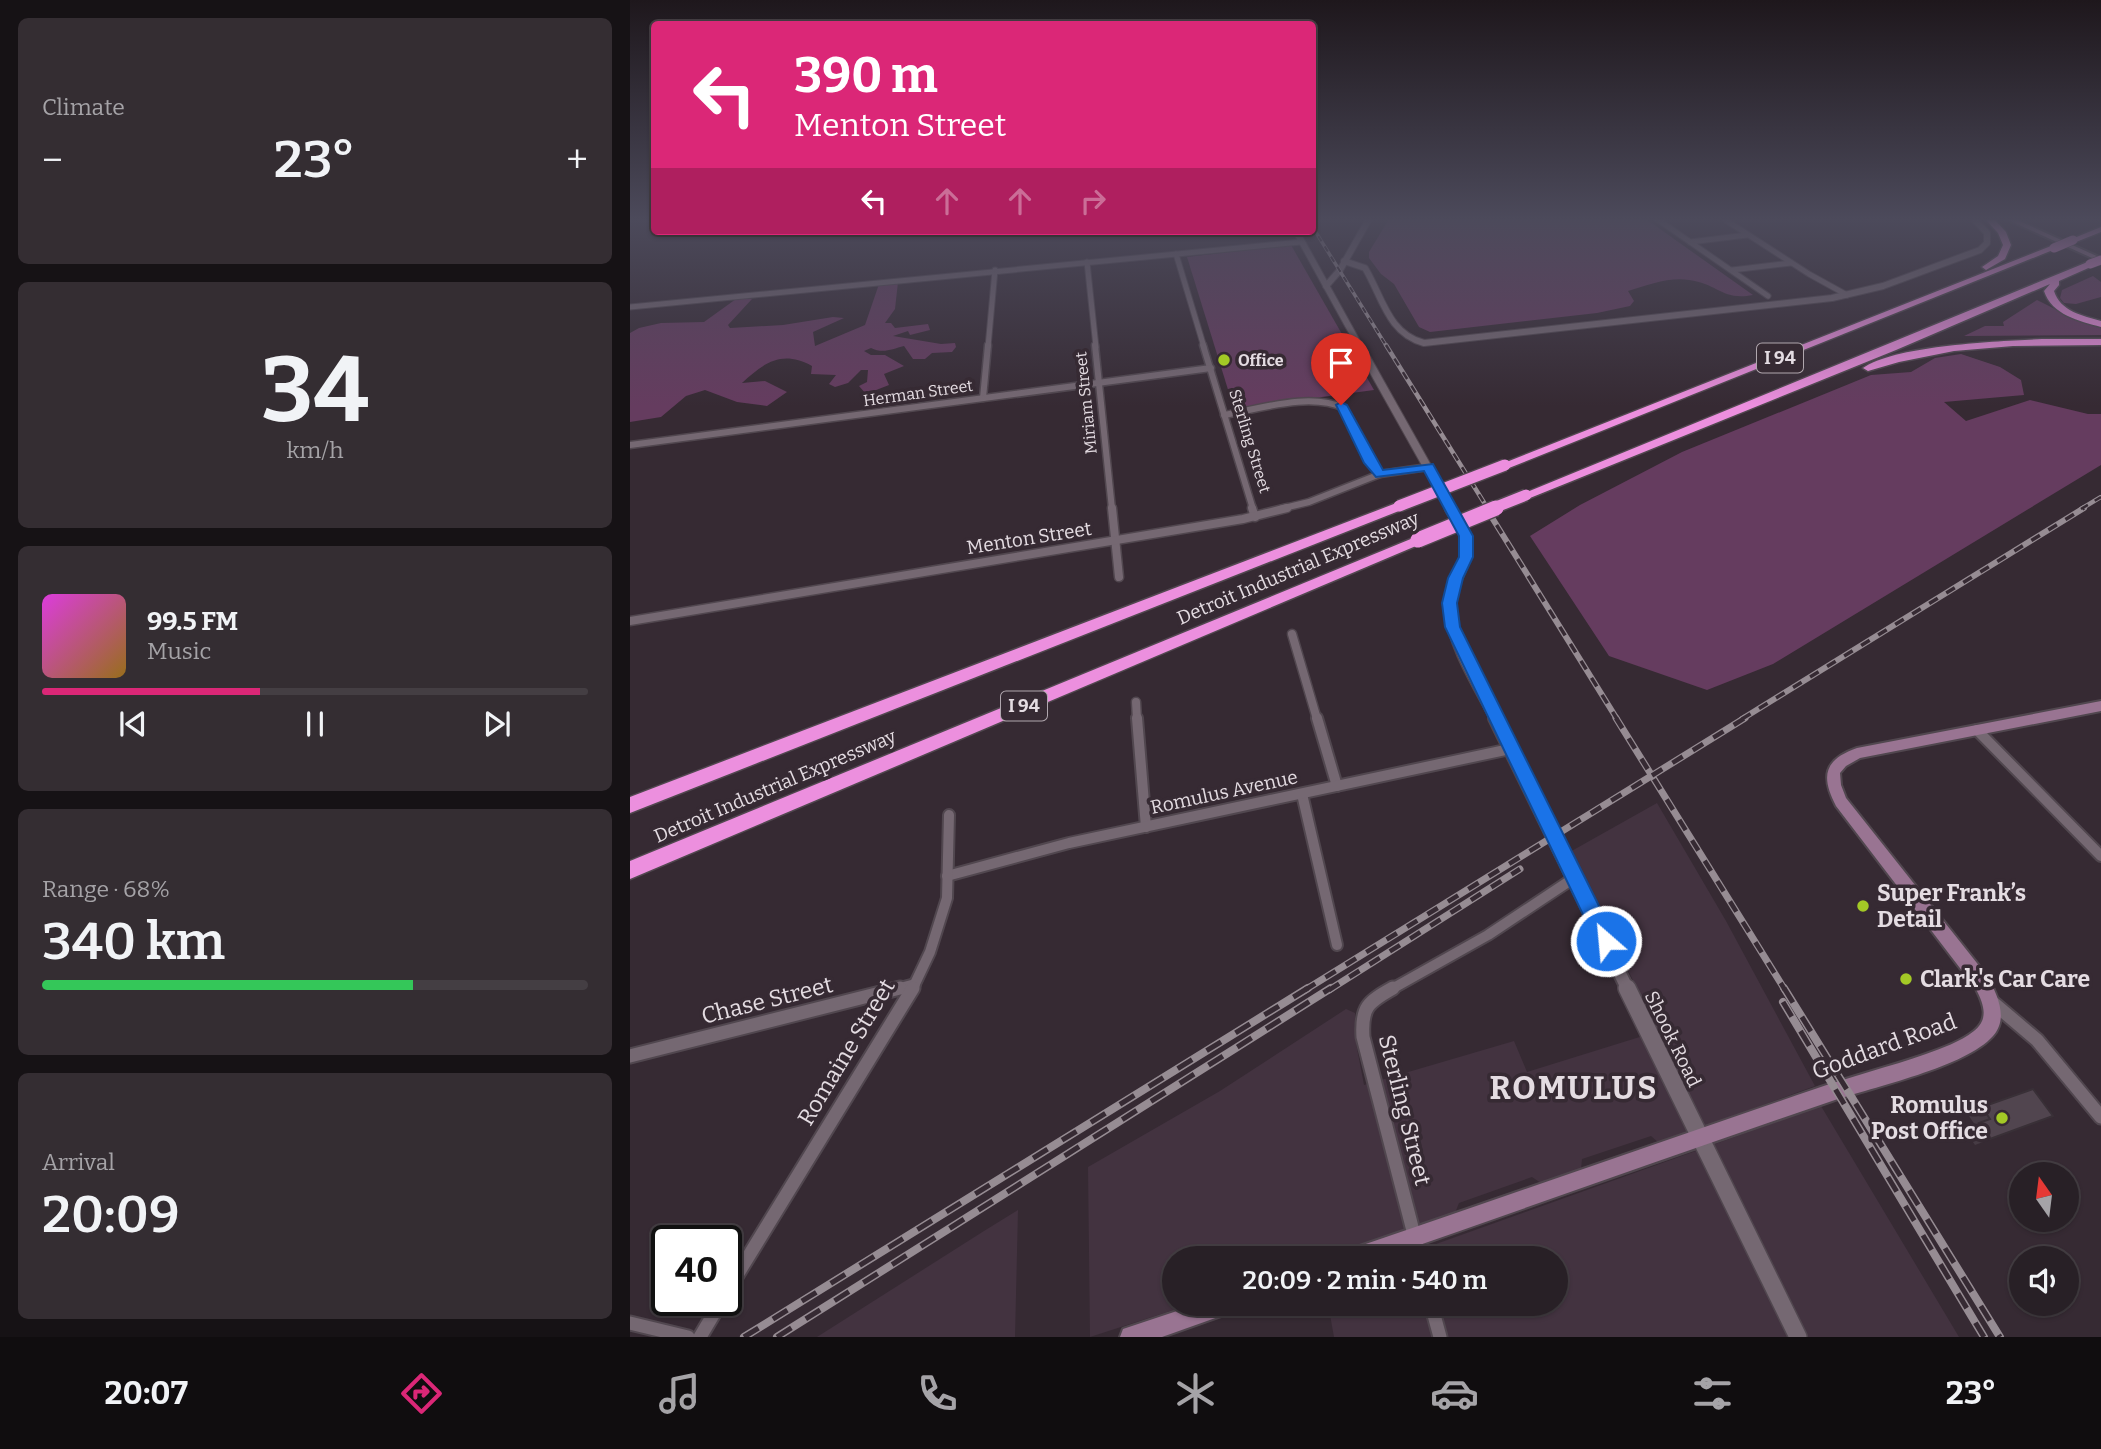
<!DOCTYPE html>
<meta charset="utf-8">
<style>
:root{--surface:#282026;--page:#342d32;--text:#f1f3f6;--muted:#a5a3a7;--line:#443e43;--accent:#db2777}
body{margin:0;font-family:Bitter,serif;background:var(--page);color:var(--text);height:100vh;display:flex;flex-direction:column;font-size:26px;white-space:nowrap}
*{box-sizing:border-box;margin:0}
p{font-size:23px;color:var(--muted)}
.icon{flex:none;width:38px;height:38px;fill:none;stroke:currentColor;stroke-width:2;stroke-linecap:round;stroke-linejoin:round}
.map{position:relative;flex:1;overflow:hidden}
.drawer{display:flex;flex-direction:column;gap:18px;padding:18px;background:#161215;width:630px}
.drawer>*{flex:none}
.hud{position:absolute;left:21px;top:21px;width:665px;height:214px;border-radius:7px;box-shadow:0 2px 5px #0004,0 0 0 2px var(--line);background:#db2777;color:#fff;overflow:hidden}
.needle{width:46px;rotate:346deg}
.controls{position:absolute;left:1379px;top:1162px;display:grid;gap:14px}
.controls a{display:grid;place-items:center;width:70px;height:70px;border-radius:50%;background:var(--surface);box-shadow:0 2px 5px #0004,0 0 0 2px var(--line);font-size:35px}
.speed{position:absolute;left:21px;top:1225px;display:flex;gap:14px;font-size:35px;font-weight:700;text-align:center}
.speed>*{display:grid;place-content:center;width:91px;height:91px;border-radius:50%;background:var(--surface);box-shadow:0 2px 5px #0004,0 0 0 2px var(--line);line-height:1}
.speed .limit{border:4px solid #111;border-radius:10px;background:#fff;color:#111}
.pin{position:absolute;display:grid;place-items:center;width:60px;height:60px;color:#fff;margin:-72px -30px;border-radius:50% 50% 50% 0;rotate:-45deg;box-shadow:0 0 7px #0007}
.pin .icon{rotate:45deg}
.me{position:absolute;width:77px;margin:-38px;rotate:333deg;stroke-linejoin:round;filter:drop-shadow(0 0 5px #0008)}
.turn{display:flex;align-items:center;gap:24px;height:147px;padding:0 28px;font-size:32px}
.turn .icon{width:91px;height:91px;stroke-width:2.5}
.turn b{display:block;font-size:49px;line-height:60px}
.lanes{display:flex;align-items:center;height:66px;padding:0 28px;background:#0003;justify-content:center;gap:35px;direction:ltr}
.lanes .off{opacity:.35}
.big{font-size:52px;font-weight:600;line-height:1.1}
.drawer .widget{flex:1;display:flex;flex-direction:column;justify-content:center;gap:10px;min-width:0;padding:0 24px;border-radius:10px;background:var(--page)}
.drawer .dial{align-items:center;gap:0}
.dial b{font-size:91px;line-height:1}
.song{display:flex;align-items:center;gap:21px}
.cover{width:84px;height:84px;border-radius:10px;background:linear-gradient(135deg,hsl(300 70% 55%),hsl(40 70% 35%))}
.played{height:7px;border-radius:4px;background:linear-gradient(90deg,var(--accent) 40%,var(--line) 40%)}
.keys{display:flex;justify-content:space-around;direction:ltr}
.heat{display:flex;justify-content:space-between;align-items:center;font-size:38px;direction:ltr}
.charge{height:10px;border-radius:5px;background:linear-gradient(90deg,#34c759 68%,var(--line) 0)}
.trip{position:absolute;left:532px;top:1246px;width:406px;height:70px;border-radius:35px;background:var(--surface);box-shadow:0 2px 5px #0004,0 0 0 2px var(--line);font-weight:600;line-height:70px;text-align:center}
.tabs{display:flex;height:112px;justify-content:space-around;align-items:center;background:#100d0f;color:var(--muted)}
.tabs .icon{width:49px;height:49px}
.tabs .selected{color:var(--accent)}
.tabs b{font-size:32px;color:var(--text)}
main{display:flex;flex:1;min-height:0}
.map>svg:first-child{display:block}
.built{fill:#433340}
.green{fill:#653c5f}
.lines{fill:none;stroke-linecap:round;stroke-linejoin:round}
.minor-far4-casing{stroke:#51474f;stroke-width:7}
.minor-far3-casing{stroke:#51474f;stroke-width:9}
.minor-far2-casing{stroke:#51474f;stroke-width:11}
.minor-far1-casing{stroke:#51474f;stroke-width:14}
.minor-casing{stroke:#51474f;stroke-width:17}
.tertiary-far4-casing{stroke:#51474f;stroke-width:8}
.tertiary-far3-casing{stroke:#51474f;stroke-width:10}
.tertiary-far2-casing{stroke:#51474f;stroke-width:13}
.tertiary-far1-casing{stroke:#51474f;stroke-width:16}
.tertiary-casing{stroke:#51474f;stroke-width:20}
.secondary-casing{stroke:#51474f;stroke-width:4}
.motorway-casing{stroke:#51474f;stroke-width:3}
.minor-far4{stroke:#756872;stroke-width:5}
.minor-far3{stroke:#756872;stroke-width:6}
.minor-far2{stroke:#756872;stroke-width:8}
.minor-far1{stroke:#756872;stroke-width:10}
.minor{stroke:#756872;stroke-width:13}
.tertiary-far4{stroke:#756872;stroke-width:6}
.tertiary-far3{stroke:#756872;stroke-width:8}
.tertiary-far2{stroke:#756872;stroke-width:10}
.tertiary-far1{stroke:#756872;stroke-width:12}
.tertiary{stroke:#756872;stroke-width:17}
.secondary{fill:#997492;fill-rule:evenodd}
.motorway{fill:#ec8fde;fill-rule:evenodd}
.rail-far4-casing{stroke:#968c93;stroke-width:3.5}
.rail-far3-casing{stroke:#968c93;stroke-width:4.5}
.rail-far2-casing{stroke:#968c93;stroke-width:6}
.rail-far1-casing{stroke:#968c93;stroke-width:7}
.rail-casing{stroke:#968c93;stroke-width:8}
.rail-far4{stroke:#362a33;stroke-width:2;stroke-dasharray:6;stroke-linecap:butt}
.rail-far3{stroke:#362a33;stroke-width:2.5;stroke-dasharray:8;stroke-linecap:butt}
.rail-far2{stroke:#362a33;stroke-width:3.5;stroke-dasharray:10;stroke-linecap:butt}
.rail-far1{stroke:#362a33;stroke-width:4.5;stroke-dasharray:12;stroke-linecap:butt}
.rail{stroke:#362a33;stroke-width:5;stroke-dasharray:17;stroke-linecap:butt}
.motorway-bridge-far2-casing{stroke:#51474f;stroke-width:10;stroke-linecap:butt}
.motorway-bridge-far1-casing{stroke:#51474f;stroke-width:14;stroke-linecap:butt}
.motorway-bridge-casing{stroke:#51474f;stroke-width:18;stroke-linecap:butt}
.motorway-bridge-far2{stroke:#ec8fde;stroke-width:9}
.motorway-bridge-far1{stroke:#ec8fde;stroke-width:11}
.motorway-bridge{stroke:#ec8fde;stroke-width:15}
.wall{fill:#463b44}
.building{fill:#51454f;stroke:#393037;stroke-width:2}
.route{fill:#1a73e8;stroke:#114b97;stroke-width:2}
.poi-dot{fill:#a3c926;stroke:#362a33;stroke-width:2.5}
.labels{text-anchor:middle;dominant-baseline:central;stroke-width:7;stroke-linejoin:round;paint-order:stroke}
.far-poi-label{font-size:16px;font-weight:bold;fill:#e4dce2;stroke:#362a33;text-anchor:start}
.far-street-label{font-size:16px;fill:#e4dce2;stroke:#362a33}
.shield{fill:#362a33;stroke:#b0a7ae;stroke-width:2}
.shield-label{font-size:18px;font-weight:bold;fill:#e4dce2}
.street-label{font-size:19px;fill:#e4dce2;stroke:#362a33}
.near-poi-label{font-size:23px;font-weight:bold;fill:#e4dce2;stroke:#362a33;text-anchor:start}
.near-street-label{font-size:23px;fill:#e4dce2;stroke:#362a33}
.near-district-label{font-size:32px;font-weight:bold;letter-spacing:2px;fill:#e4dce2;stroke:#362a33}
</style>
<main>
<section class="drawer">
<div class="widget"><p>Climate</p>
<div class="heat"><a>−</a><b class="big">23°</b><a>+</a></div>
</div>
<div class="widget dial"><b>34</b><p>km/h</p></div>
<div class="widget">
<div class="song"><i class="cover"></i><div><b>99.5 FM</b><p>Music</p></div></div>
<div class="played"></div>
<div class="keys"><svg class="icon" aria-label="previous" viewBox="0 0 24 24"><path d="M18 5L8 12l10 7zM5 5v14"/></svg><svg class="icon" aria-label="pause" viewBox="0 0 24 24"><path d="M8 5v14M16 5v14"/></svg><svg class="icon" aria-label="next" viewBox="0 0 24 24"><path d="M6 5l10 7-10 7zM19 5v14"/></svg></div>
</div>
<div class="widget"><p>Range · 68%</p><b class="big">340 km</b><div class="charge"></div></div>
<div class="widget"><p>Arrival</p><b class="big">20:09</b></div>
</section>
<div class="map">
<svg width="1471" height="1337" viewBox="0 0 1471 1337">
<rect width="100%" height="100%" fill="#362a33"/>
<g class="built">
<polygon points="1027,803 1096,921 1185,1086 1029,1143 1021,1136 952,1159 951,1169 911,1183 902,1177 829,1203 825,1213 693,1258 544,1258 544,1304 562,1304 460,1337 458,1167 590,1091 716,1009 725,1013 726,1043 734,1085 884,1041 897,1072 1029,1031 938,853"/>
<polygon points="1191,1106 1329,1337 704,1337 698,1304 926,1304 926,1258 767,1258"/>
<polygon points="388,1210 385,1337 187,1337 354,1231"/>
</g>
<g class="green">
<path d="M759 219H1016L1123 295C1092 301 1089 284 1059 280 1039 277 1018 285 998 291L1004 301 1000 306 967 313 800 332 789 327 764 284 751 274 739 258V252Z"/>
<polygon points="661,245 744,390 604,409 557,257"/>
<polygon points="1463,276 1471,282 1471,297 1446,304 1434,303 1430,298 1432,290"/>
<path d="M268 282 265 309 255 323H261L265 328 298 324 300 330 280 335 278 331 263 336 311 344 325 343 326 347 322 352 302 353 295 359H283L274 346C262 349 253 354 241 348L234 351 241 355H255L274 366 254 374 259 385 236 394 229 386 237 382 238 370H231L218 383 205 387 199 384 206 375 181 374 182 366C152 350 135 362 112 383L135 381 157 392 137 406 107 402 75 390 56 396 31 417 0 422V333L9 328 31 323 74 322 106 299H122L98 325 100 328 153 325 203 317 214 318 183 332 185 346 235 325 249 284Z"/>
<polygon points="1407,300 1447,320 1471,328 1471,335 1334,336 1355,326 1374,326 1373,322"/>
<polygon points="1331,354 1370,367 1391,380 1394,395 1314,402 1336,421 1400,400 1458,414 1471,414 1471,465 1143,664 1077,690 979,656 900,536 950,505 1052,452 1241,375 1281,372 1305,358"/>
</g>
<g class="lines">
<g class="minor-far4-casing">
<g id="minor-far4">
<polyline points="1027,219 1138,296"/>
<polyline points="1094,219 1179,274 1217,295"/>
<polyline points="1060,242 1117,235"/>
<polyline points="546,254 574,347"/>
<polyline points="457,262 466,347"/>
<polyline points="1102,270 1161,263"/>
<polyline points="0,307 671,242"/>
<polyline points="358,347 365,270"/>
</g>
</g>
<g class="minor-far3-casing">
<g id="minor-far3">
<polyline points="465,345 482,509"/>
<polyline points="573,345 623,509"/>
<polyline points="353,398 358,345"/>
<path d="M594 415C630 409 679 392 714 408L741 463 750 474"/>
<polyline points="0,445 581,368"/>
<polyline points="650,509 679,502 750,474 798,467"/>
</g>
</g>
<g class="minor-far2-casing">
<g id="minor-far2">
<polyline points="482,508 489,577"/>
<polyline points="622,508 625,517"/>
<polyline points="0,621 613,519 657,508"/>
<polyline points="662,634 687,719"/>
<polyline points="506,702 507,719"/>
</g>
</g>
<g class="minor-far1-casing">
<g id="minor-far1">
<polyline points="507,718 516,827"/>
<polyline points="687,718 707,786"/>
<polyline points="1347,730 1471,856"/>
<polyline points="672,794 707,945"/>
<polyline points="317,876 439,843 880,749"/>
<polyline points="263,990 285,984"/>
<polyline points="282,990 300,952 317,898 319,815"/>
<polyline points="760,990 858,935 944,878"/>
</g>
</g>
<g class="minor-casing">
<g id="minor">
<path d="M763 988C738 1002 731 1007 733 1037L790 1258"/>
<polyline points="1361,1001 1407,1040 1471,1117"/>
<polyline points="0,1056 270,988"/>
<polyline points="96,1293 283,988"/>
<polyline points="801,1304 810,1337"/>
<polyline points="0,1323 58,1337"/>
<polyline points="70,1337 92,1300"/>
</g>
</g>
<g class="tertiary-far4-casing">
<g id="tertiary-far4">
<polyline points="666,231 730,347"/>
<path d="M714 261 735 268C752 296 758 334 794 343L1202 298 1253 286 1350 250 1357 243V233L1344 219"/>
<polyline points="696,286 710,270 739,219"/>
</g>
</g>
<g class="tertiary-far3-casing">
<polyline id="tertiary-far3" points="729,345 821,509"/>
</g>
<g class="tertiary-far2-casing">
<path id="tertiary-far2" d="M820 508C825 517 833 527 836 536 843 558 818 584 820 609 823 647 849 686 866 719"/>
</g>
<g class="tertiary-far1-casing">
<polyline id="tertiary-far1" points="865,718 998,990"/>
</g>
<g class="tertiary-casing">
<polyline id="tertiary" points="997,988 1168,1337"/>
</g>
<g class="secondary-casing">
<g id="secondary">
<polygon points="1376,219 1385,219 1471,258 1471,262"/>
<path d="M1471 701V711L1230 758 1216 766 1210 773 1211 785 1216 798 1358 977C1367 995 1379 1018 1363 1036 1336 1067 1243 1087 1202 1101 1052 1152 902 1206 752 1258H714L717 1251 724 1248C878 1195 1031 1142 1185 1089 1222 1076 1259 1067 1296 1054 1312 1048 1330 1042 1344 1031 1359 1019 1354 1005 1346 989L1206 806C1191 777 1193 760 1227 748Z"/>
<polygon points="568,1304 609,1304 605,1311 532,1337 490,1337 493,1329"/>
</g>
</g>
<g class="motorway-casing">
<g id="motorway">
<polygon points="1355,219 1364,219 1376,232 1381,245 1375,259 1356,270 1352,267 1368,256 1373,245 1368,233"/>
<polygon points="1471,227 1471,232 1446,242 1439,240"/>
<polygon points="1421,246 1428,248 879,468 875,469 869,465"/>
<path d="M1460 261 1464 264 1463 266 1429 281V285L1424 291C1430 311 1453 316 1471 321V327C1449 321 1422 315 1414 291L1420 284 1266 350 900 498H892L890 495Z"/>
<path d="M1412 339H1471V345L1383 346 1324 351 1269 362 1238 371 1233 368C1265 345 1371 341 1412 339Z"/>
<polygon points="769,502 774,503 774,509 0,813 0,797"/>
<polygon points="788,536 795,540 793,543 0,879 0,861"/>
</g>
</g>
<use href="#minor-far4" class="minor-far4"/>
<use href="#minor-far3" class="minor-far3"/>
<use href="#minor-far2" class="minor-far2"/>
<use href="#minor-far1" class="minor-far1"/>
<use href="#minor" class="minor"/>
<use href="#tertiary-far4" class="tertiary-far4"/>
<use href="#tertiary-far3" class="tertiary-far3"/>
<use href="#tertiary-far2" class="tertiary-far2"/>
<use href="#tertiary-far1" class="tertiary-far1"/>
<use href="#tertiary" class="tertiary"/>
<use href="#secondary" class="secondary"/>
<use href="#motorway" class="motorway"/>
<g class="rail-far4-casing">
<polyline id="rail-far4" points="682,226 757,347"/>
</g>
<g class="rail-far3-casing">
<g id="rail-far3">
<polyline points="756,345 858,509"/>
<polyline points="1451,509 1471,497"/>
</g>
</g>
<g class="rail-far2-casing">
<g id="rail-far2">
<polyline points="856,508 987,719"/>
<polyline points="1112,719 1454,508"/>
</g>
</g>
<g class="rail-far1-casing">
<g id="rail-far1">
<polyline points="986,718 1155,990"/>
<polyline points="675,990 1115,718"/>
<polyline points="699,990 890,869"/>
</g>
</g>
<g class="rail-casing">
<g id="rail">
<polyline points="1154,988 1370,1337"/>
<polyline points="1153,1002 1354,1337"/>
<polyline points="114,1337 678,988"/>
<polyline points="147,1337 701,988"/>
</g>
</g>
<use href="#rail-far4" class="rail-far4"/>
<use href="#rail-far3" class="rail-far3"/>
<use href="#rail-far2" class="rail-far2"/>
<use href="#rail-far1" class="rail-far1"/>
<use href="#rail" class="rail"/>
<g class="motorway-bridge-far2-casing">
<g id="motorway-bridge-far2">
<polyline points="1424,248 1443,240"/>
<polyline points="1460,264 1471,260"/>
</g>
</g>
<g class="motorway-bridge-far1-casing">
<g id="motorway-bridge-far1">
<polyline points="769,506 875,465"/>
<polyline points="861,509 896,495"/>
</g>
</g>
<g class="motorway-bridge-casing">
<polyline id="motorway-bridge" points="788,540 866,508"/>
</g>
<use href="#motorway-bridge-far2" class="motorway-bridge-far2"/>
<use href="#motorway-bridge-far1" class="motorway-bridge-far1"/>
<use href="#motorway-bridge" class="motorway-bridge"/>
</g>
<polygon class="wall" points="1352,1107 1423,1116 1345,1145 1334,1129 1345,1125 1337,1113"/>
<polygon class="building" points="1403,1089 1423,1116 1360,1139 1349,1123 1360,1119 1352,1107"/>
<linearGradient id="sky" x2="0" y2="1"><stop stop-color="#1e171c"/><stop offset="0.54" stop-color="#4c4a5b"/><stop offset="1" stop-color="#4c4a5b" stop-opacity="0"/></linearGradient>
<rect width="1471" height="406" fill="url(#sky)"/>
<polygon class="route" points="711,402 717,405 753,470 803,464 843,536 843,557 833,578 827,603 830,627 983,934 986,941 983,948 976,951 969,948 815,627 812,603 818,578 829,557 829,536 794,471 746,477 734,463 706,405"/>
<g class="poi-dot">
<circle cx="594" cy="360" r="7"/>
<circle cx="1233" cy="906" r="7"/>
<circle cx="1276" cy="979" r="7"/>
<circle cx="1372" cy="1118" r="7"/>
</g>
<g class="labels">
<g class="far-poi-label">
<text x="608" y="360">Office</text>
</g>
<g class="far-street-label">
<text transform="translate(288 393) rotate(-8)">Herman Street</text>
<text transform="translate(456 403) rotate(-96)">Miriam Street</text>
<text transform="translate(620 441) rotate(73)">Sterling Street</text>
</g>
<g class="shield">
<rect x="1127" y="343.5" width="46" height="29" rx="5"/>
<rect x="371" y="691.5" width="46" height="29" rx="5"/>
</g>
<g class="shield-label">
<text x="1150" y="358">I 94</text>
<text x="394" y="706">I 94</text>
</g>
<g class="street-label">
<text transform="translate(399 538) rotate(-9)">Menton Street</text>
<text transform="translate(668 568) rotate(-23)">Detroit Industrial Expressway</text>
<text transform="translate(145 786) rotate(-23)">Detroit Industrial Expressway</text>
<text transform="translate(594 792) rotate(-12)">Romulus Avenue</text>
<text transform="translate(1043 1039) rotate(64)">Shook Road</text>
</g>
<g class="near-poi-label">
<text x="1247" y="893">Super Frank’s<tspan x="1247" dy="26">Detail</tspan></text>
<text x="1290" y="979">Clark's Car Care</text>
<text x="1358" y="1105" text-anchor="end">Romulus<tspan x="1358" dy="26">Post Office</tspan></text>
</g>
<g class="near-street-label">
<text transform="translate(137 1000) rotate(-14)">Chase Street</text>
<text transform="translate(1254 1046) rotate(-20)">Goddard Road</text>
<text transform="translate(216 1052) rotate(-59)">Romaine Street</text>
<text transform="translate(775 1110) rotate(76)">Sterling Street</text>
</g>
<g class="near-district-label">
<text x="944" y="1088">ROMULUS</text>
</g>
</g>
</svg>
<div class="controls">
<a><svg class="needle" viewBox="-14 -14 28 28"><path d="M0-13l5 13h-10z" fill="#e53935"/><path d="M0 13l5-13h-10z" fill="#a5a3a7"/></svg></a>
<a><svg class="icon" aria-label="sound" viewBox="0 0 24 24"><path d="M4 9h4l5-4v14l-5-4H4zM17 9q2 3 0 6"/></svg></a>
</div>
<div class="speed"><div class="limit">40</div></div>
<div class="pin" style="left:711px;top:405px;background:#d93025"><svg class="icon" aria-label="arrive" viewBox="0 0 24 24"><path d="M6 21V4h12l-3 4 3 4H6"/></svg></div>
<svg class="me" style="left:976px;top:941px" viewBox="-20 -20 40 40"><circle r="17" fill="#1a73e8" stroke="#fff" stroke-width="3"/><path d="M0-11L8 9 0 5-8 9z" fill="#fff"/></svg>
<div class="trip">20:09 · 2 min · 540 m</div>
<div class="hud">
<div class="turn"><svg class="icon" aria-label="left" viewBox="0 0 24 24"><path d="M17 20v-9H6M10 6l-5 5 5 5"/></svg><div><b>390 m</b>Menton Street</div></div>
<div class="lanes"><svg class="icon" aria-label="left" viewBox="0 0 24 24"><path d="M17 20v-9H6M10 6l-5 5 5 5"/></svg><svg class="icon off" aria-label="ahead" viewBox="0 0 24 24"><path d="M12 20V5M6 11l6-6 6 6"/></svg><svg class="icon off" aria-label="ahead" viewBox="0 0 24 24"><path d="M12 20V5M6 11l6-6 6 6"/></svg><svg class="icon off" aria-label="right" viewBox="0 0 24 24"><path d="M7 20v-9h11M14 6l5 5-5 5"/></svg></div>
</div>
</div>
</main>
<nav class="tabs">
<b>20:07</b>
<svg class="icon selected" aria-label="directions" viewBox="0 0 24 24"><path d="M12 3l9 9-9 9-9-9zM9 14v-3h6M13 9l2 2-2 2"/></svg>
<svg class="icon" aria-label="music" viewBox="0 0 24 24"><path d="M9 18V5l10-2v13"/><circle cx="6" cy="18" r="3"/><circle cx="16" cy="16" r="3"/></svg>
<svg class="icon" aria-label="phone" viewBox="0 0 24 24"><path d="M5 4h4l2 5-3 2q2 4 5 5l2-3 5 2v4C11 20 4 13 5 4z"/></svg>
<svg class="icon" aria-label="climate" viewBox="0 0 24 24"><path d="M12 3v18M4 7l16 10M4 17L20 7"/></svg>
<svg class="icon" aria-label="car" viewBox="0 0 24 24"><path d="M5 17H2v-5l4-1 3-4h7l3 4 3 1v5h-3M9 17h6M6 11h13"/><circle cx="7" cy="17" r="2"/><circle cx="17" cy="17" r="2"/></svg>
<svg class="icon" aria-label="filters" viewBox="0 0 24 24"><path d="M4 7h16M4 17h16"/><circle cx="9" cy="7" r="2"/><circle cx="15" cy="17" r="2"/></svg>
<b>23°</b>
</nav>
